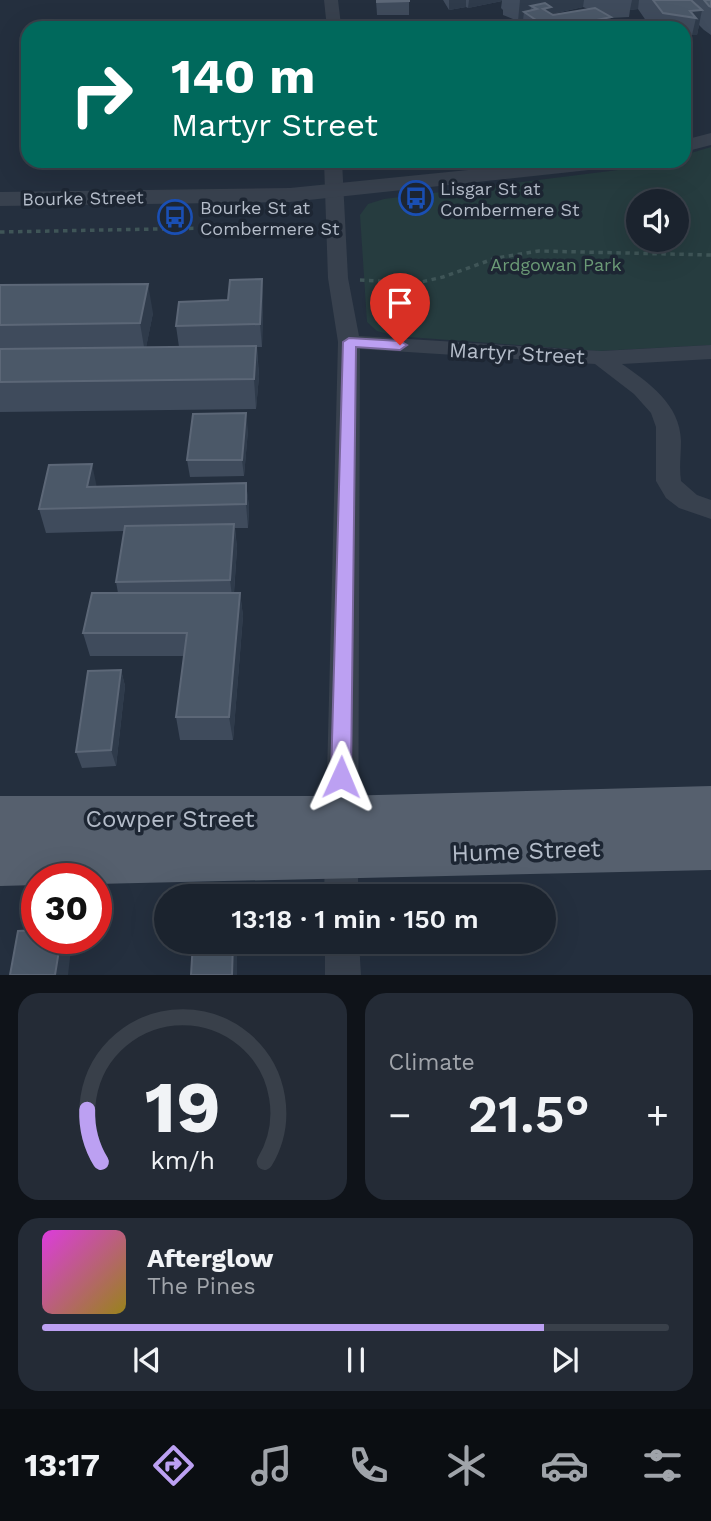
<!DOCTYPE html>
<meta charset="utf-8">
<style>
:root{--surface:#1b232e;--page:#242b36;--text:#f1f3f6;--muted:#a0a4aa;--line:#39404a;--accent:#bca0f2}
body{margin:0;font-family:"Work Sans",sans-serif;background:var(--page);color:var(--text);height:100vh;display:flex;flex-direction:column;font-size:26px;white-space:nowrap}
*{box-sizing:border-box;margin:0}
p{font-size:23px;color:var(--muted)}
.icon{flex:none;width:38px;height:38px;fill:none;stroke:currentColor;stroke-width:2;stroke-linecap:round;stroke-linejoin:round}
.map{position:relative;height:975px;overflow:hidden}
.sheet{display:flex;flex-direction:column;gap:18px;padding:18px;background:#0f1319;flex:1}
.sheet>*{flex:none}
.hud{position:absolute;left:21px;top:21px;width:670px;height:147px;border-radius:21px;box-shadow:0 7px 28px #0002,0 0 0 2px var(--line);background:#00695c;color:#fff;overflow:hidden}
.buttons{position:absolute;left:626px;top:189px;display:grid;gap:14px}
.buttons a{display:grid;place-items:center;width:63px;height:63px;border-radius:50%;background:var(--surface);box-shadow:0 7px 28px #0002,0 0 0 2px var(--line);font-size:35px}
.speed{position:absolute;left:21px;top:863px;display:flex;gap:14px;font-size:35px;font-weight:700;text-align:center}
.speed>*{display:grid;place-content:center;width:91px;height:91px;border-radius:50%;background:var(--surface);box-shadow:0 7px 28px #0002,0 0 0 2px var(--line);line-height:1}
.speed .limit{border:10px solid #d22;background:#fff;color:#111}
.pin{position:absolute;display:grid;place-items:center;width:60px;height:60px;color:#fff;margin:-72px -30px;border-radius:50% 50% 50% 0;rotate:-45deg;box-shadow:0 0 7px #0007}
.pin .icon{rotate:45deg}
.me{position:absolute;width:77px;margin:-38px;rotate:1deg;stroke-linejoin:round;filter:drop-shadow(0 0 5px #0008)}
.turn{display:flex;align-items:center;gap:24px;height:147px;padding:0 35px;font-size:32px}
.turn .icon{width:91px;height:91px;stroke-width:2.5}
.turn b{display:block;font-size:49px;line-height:60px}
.big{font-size:52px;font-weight:600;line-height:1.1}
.sheet .card{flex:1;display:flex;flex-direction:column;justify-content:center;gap:10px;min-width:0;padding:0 24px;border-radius:21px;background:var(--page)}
.sheet .dial{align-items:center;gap:0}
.dial svg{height:182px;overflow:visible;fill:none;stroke:var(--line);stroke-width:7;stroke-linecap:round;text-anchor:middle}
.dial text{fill:var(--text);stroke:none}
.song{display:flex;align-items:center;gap:21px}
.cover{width:84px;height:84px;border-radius:10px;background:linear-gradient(135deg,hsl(300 70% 55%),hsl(50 70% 35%))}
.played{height:7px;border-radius:4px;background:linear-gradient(90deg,var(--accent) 80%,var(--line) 80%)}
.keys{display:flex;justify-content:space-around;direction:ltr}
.heat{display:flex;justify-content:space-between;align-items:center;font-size:38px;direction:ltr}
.sheet .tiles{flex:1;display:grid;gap:18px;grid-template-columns:1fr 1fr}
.card:last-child{grid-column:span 2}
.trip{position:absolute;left:154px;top:884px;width:402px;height:70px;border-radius:35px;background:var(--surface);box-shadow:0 7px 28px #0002,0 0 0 2px var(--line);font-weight:600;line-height:70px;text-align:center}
.menu{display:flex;height:112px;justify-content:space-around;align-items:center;background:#0b0e12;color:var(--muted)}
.menu .icon{width:49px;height:49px}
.menu .selected{color:var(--accent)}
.menu b{font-size:32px;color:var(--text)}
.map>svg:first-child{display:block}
.green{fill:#263c3f;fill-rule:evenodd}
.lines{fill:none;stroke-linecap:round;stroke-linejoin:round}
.path{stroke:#3f5557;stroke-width:3.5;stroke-dasharray:4.5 4.5;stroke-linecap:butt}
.minor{fill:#38414e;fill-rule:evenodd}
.tertiary{fill:#38414e;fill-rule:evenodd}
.primary{fill:#56606e;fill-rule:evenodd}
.wall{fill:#3f4b5c;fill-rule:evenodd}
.shaded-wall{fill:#2f3b4b}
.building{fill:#4b5868;stroke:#5c6777;stroke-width:2}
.route{fill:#bca0f2;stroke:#7a689d;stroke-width:2}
.labels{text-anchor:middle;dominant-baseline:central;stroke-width:7;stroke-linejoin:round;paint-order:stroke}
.far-poi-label{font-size:18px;fill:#b4bcc9;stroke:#1d2633;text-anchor:start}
.far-street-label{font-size:18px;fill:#b4bcc9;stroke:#1d2633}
.far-park-label{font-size:18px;fill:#6b9a76;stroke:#1d2633}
.street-label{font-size:21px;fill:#b4bcc9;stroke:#1d2633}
.near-street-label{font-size:24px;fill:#b4bcc9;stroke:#1d2633}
</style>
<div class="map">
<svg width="711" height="975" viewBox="0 0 711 975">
<rect width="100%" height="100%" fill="#242f3e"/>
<path class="green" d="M711 147V345L599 351 395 336 377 331 367 322 360 215 368 204 384 199 626 169 662 161H684V155ZM639 201H677V240H639Z"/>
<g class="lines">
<g class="path">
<polyline points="0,232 314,226"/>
<polyline points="360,280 417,283 443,277 496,258 539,251 711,255"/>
</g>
<g class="minor">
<path d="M324 0H338L341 25C360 21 448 17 460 28H327Z"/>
<path d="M324 161H342L348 278 359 336 601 351 711 345V359L622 364C649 383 680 404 681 441 681 455 679 467 681 481L697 495 711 500V519L679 508 666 498 656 481V427L651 413 634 394 595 364 360 349 358 896H324L338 342 328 278Z"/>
<polygon points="325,942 359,942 361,975 325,975"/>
</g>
<g class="tertiary">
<polygon points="711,133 711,145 684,152 684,140"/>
<polygon points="556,161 627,161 624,165 617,167 290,202 0,206 0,192 290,188"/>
</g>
<polygon class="primary" points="711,786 711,870 96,884 96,878 37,878 37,885 0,886 0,796 340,796"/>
</g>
<g class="wall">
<polygon points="376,0 409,0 409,15 377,15"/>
<path d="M443 0H711V35L704 30 699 25 697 35H692L690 43 684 42V28H651L638 9 630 10 629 17 610 18 609 28H525L522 26 523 20 518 21 503 15V10L501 8 502 1 468 8 466 7 449 10ZM583 7 588 9 553 15 552 14Z"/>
<polygon points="262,279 263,302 262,347 257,347 259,376 256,409 0,412 0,285 153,313 146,347 179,347 176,326 228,300"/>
<polygon points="248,430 244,476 190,477 187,460"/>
<polygon points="246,483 249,507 248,528 235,528 237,548 234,593 240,593 243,616 233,740 180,740 176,717 184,656 90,656 83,633 118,593 116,582 124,531 46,533 39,509 97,487"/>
<polygon points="121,670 125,686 116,766 82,768 76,752"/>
</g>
<g class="shaded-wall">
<polygon points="449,0 466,0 466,7 449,10"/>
<polygon points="469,0 502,0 502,1 468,8"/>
<polygon points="520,0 584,0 583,7 551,14 537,9 531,6 530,16 524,12 523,20 518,21"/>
<polygon points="632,0 639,0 638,9 630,10"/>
<polygon points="702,10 697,35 692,35 696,18 690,11"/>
<polygon points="611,17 609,28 573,28 573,25"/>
<polygon points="569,23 568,28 548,28"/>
<polygon points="262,279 263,302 262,347 260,324"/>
<polygon points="148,284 153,313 145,353 140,323"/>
<polygon points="256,346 259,376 256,409 254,379"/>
<polygon points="246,413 248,430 244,476 242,460"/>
<polygon points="92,464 97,488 87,487"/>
<polygon points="246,483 249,507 248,528 246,504"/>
<polygon points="234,524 237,548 233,604 230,580"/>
<polygon points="240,593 243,616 233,740 229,717"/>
<polygon points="121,670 125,686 116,766 111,750"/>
<polygon points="61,938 66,938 71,949 68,975 55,975"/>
<polygon points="233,942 235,942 237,956 237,975 232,975"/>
</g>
<g class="building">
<polygon points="377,0 409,0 409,1 377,2"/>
<polygon points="653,0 691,0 702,10 690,11 696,18 663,13"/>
<polygon points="704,0 711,0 711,7 709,6"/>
<polygon points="545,3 551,7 543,9 553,15 595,8 611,17 573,25 569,23 548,28 524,12 537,9 531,6"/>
<polygon points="262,279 260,324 176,326 179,302 228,300 230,280"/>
<polygon points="148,284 140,323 0,325 0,285"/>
<polygon points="256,346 254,379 0,382 0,349"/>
<polygon points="246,413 242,460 187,460 193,414"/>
<polygon points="92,464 87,487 246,483 246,504 39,509 49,465"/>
<polygon points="234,524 230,580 116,582 125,526"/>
<polygon points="92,593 240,593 229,717 176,717 187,633 83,633"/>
<polygon points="121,670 111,750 76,752 88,671"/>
<polygon points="37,930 37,938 61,938 55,975 10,975 18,931"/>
<polygon points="193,942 233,942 232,975 191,975"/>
</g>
<polygon class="route" points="349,338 400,341 407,345 400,350 356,347 351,777 348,783 341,786 334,783 331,777 343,342"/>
<defs>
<g id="bus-ring" transform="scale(1.75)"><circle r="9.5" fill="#1d2633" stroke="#1a4fb4" stroke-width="1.5"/><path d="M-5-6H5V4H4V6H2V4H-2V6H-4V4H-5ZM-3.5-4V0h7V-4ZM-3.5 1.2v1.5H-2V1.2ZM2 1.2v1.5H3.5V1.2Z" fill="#1a4fb4"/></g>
</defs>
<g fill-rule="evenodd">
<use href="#bus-ring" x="416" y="198"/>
<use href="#bus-ring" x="175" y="217"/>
</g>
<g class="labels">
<g class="far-poi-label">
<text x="440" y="188">Lisgar St at<tspan x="440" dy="21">Combermere St</tspan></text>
<text x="200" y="207">Bourke St at<tspan x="200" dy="21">Combermere St</tspan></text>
</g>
<g class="far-street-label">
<text transform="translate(83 198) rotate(-1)">Bourke Street</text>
</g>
<g class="far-park-label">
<text x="556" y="264">Ardgowan Park</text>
</g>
<g class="street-label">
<text transform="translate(517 353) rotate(3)">Martyr Street</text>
</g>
<g class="near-street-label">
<text x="170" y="819">Cowper Street</text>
<text transform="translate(526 851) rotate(-2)">Hume Street</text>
</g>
</g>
</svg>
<div class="buttons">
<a><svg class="icon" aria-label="sound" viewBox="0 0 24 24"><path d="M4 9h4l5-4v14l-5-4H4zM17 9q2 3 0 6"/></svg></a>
</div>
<div class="speed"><div class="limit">30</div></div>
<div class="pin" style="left:400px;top:345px;background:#d93025"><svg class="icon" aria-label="arrive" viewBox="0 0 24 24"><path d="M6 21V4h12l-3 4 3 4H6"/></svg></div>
<svg class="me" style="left:341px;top:777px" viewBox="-20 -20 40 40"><path d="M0-17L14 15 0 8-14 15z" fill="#bca0f2" stroke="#fff" stroke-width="4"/></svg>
<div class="trip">13:18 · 1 min · 150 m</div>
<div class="hud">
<div class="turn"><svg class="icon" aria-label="right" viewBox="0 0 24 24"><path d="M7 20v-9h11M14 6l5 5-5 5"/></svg><div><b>140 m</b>Martyr Street</div></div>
</div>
</div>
<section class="sheet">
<div class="tiles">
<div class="card dial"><svg viewBox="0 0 100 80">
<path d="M14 69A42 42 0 1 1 86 69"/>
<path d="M14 69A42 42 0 0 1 8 46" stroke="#bca0f2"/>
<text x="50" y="56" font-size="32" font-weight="700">19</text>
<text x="50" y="72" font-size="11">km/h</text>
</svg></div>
<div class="card"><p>Climate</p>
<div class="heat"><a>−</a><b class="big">21.5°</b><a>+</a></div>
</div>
<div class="card">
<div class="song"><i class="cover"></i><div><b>Afterglow</b><p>The Pines</p></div></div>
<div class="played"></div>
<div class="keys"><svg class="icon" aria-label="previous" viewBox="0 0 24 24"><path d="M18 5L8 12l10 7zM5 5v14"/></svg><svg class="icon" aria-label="pause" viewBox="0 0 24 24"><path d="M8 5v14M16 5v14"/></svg><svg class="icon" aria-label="next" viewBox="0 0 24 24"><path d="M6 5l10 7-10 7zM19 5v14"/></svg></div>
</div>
</div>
</section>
<nav class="menu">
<b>13:17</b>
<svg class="icon selected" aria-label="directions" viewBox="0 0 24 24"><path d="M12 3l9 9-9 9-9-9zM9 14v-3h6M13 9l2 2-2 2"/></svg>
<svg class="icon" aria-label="music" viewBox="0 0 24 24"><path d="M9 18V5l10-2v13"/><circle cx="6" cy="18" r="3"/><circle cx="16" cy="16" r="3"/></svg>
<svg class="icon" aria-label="phone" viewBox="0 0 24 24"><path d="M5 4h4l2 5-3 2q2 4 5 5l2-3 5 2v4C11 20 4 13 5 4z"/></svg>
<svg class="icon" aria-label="climate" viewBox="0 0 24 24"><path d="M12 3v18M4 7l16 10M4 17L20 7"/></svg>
<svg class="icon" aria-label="car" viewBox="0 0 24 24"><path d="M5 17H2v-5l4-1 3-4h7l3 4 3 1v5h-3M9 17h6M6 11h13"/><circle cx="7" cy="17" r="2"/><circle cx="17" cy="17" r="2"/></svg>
<svg class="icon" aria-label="filters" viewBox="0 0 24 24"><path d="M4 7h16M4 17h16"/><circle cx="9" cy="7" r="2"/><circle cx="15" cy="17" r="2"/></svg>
</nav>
